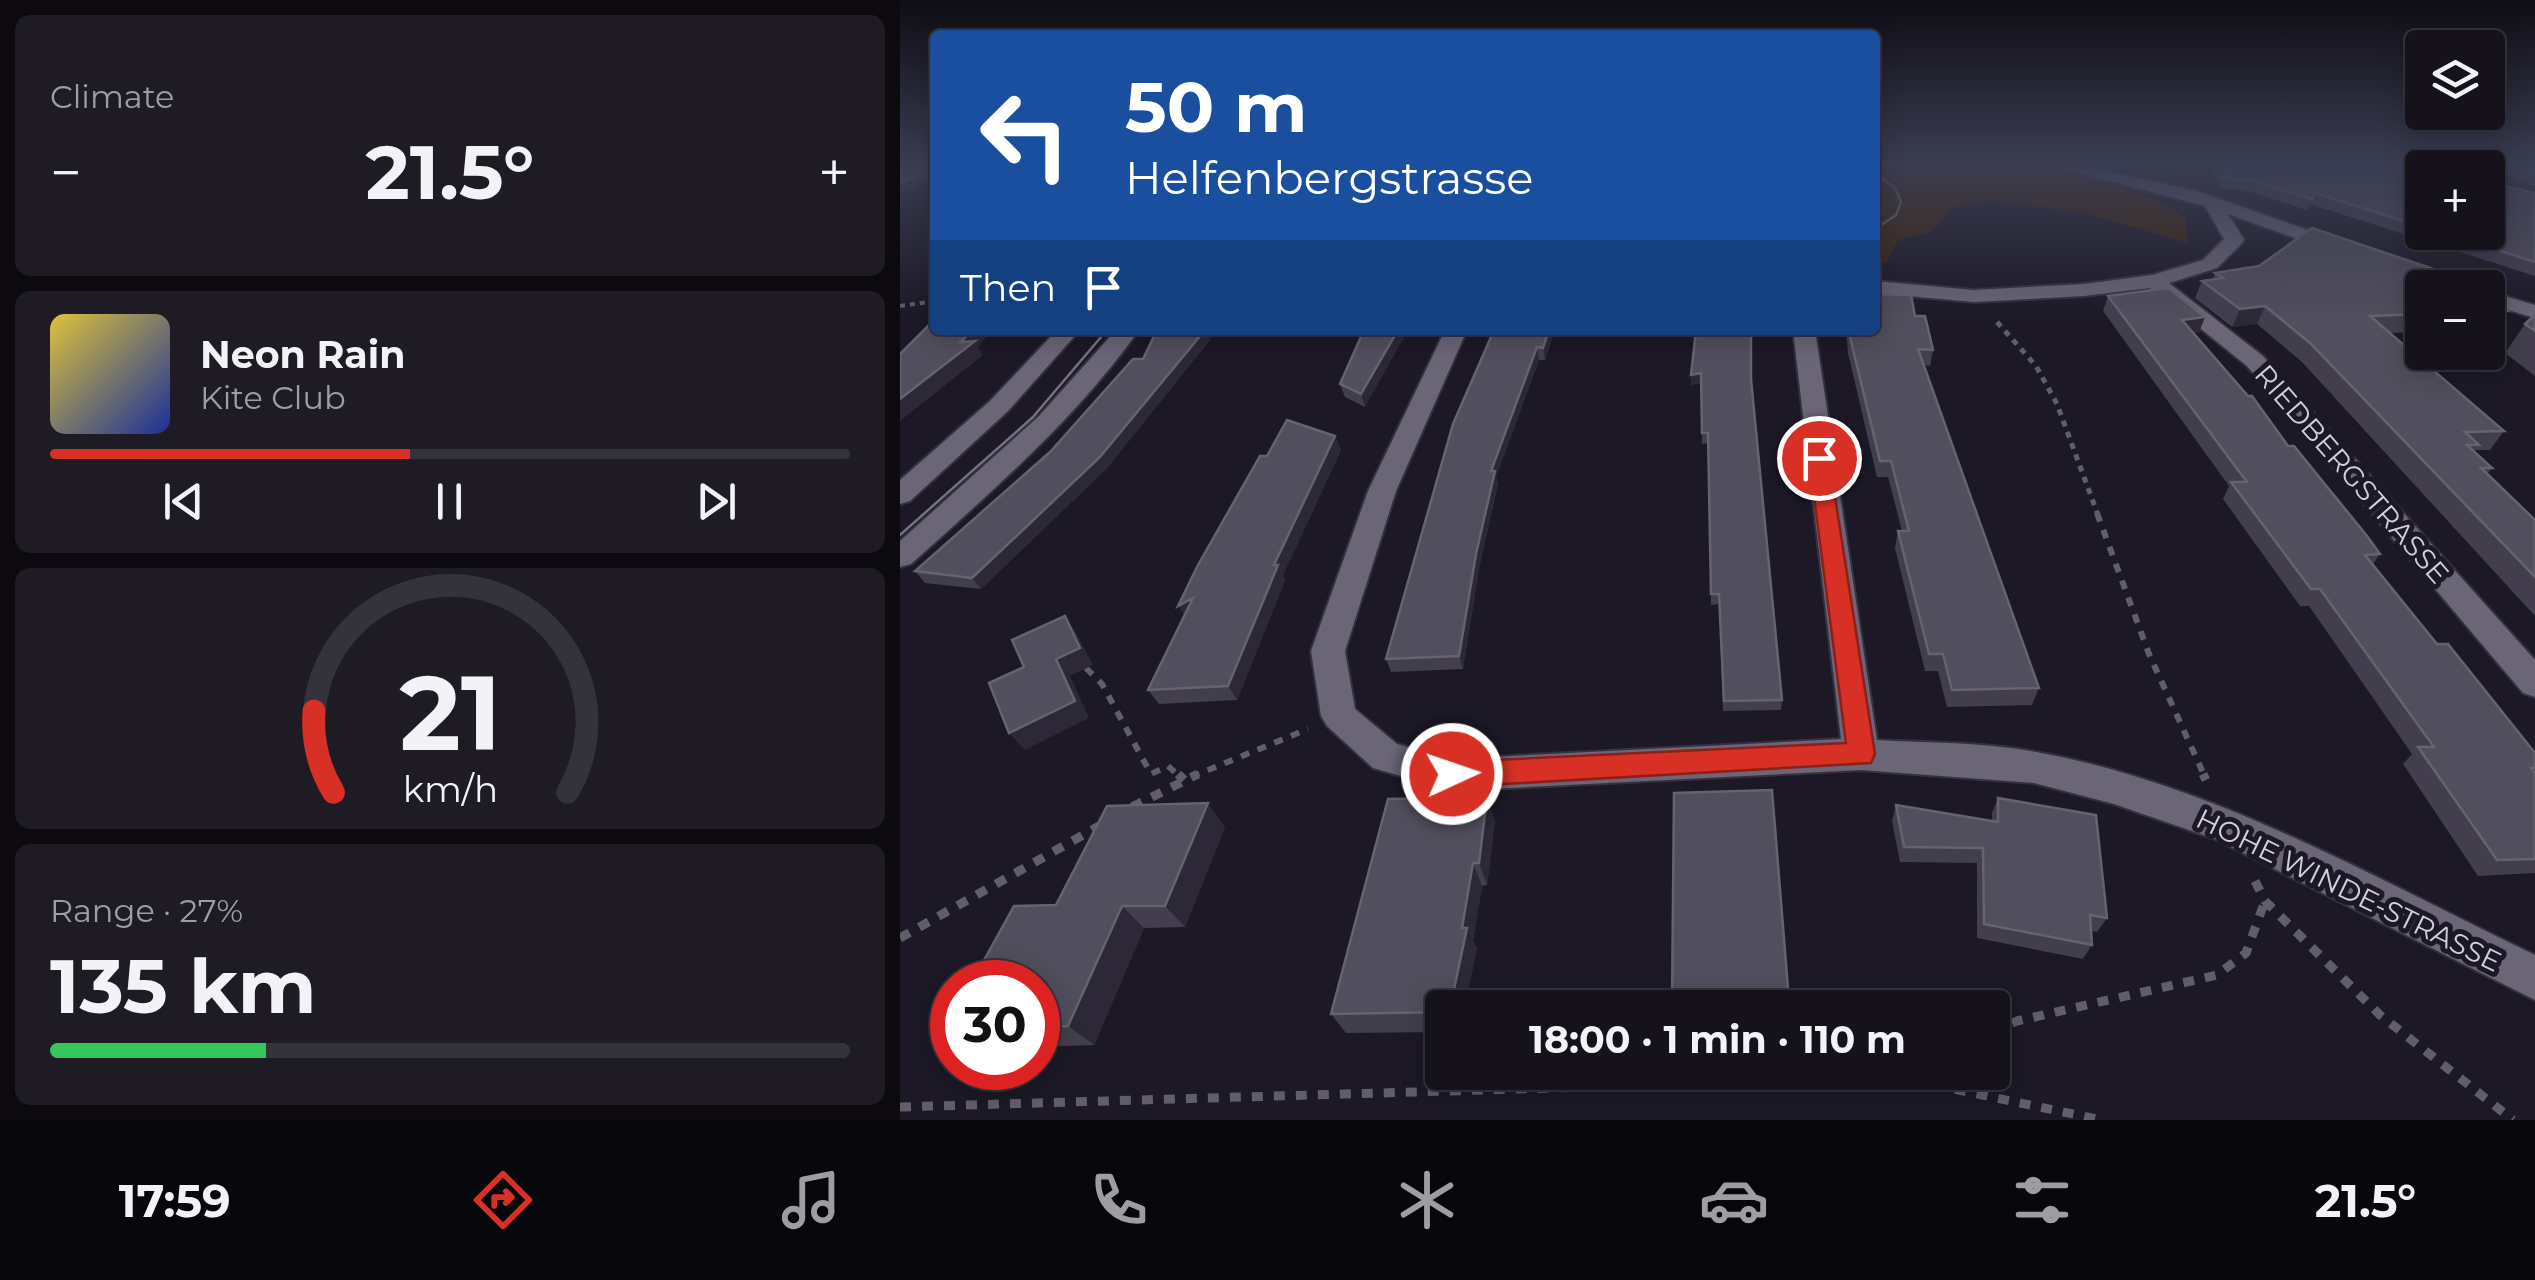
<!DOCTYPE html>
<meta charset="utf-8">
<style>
:root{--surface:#15121c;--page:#1e1b25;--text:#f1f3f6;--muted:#9d9ea3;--line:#34323b;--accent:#d93025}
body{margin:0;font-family:Montserrat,sans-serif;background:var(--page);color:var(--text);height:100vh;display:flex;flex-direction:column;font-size:38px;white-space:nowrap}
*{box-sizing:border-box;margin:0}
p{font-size:32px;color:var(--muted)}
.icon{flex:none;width:55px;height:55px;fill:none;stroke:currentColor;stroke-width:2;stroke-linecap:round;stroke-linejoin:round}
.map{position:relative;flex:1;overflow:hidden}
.drawer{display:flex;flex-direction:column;gap:15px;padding:15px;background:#0c0a0f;width:900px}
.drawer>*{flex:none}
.hud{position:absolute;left:30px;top:30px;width:950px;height:305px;border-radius:10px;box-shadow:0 5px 25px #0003,0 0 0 2px var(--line);background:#1a4fa0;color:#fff;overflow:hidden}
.controls{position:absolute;left:1505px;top:30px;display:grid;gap:20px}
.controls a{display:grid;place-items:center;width:100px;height:100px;border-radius:10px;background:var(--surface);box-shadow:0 5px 25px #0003,0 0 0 2px var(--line);font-size:50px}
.speed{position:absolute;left:30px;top:960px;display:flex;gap:20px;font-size:50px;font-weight:700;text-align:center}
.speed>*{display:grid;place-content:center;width:130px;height:130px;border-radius:50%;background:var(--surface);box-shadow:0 5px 25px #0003,0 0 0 2px var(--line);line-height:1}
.speed .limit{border:15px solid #d22;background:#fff;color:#111}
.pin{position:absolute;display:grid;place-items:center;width:85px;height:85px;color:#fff;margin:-42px;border:5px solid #fff;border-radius:50%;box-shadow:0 2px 10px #0007}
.me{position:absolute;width:110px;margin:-55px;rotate:87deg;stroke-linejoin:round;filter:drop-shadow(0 0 8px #0008)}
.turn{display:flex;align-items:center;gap:35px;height:210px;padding:0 30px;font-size:45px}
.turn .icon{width:130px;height:130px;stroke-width:2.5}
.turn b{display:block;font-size:70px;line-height:85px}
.then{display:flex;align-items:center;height:95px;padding:0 30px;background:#0003;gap:20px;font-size:38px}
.big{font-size:75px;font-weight:700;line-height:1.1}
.drawer .tile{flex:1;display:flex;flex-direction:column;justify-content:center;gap:15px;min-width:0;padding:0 35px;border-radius:15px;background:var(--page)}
.drawer .dial{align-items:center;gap:0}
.dial svg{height:260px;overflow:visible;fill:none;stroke:var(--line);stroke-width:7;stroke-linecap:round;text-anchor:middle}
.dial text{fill:var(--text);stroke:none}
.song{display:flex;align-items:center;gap:30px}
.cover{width:120px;height:120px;border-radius:15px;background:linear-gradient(135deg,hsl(50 70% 55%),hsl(230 70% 35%))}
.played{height:10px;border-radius:5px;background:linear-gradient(90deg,var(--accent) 45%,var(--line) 45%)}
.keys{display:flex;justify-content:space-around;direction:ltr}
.heat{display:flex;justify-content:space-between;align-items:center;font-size:55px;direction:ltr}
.charge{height:15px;border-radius:8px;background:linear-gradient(90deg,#34c759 27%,var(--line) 0)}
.trip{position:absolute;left:525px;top:990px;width:585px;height:100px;border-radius:10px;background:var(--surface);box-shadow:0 5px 25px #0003,0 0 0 2px var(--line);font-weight:700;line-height:100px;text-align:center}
.tabs{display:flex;height:160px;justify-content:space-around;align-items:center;background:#08070b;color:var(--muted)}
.tabs .icon{width:70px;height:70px}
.tabs .active{color:var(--accent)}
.tabs b{font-size:45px;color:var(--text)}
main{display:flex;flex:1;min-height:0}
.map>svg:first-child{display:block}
.green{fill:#3f2306}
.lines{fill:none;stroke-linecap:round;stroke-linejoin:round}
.minor-casing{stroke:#34313c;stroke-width:4}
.path-far3{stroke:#615e6a;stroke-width:4;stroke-dasharray:5 5;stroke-linecap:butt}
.path-far2{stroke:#615e6a;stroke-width:5;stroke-dasharray:6 6;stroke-linecap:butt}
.path-far1{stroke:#615e6a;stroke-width:6;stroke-dasharray:9 9;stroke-linecap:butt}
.path{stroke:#615e6a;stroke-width:9;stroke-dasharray:11 11;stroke-linecap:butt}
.minor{fill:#6a6577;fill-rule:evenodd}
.tram{stroke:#76727f;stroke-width:2.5}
.wall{fill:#423e4e}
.shaded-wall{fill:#2c2837}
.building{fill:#514e5d;stroke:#666270;stroke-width:2.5}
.route{fill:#d93025;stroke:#8d1f18;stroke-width:2.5}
.labels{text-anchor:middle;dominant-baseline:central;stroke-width:10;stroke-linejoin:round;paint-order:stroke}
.street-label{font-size:28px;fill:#d2cfda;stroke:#1c1826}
</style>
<main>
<section class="drawer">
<div class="tile"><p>Climate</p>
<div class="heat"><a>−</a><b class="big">21.5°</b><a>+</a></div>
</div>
<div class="tile">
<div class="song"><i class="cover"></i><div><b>Neon Rain</b><p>Kite Club</p></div></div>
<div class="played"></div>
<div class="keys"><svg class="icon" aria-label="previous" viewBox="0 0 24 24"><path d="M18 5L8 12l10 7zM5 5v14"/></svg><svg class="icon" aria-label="pause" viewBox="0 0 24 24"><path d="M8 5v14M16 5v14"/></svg><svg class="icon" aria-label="next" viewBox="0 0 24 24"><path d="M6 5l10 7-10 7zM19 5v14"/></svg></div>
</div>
<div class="tile dial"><svg viewBox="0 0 100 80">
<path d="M14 69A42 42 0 1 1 86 69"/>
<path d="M14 69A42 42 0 0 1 8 44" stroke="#d93025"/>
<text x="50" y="56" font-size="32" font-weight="700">21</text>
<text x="50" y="72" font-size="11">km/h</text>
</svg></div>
<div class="tile"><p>Range · 27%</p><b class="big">135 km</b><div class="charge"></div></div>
</section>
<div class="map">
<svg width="1635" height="1120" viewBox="0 0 1635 1120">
<rect width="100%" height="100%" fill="#1c1826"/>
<polygon class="green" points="975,164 1153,164 1256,199 1285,218 1288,243 1184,213 1090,200 1052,208 1032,231 998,240 986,263 975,261"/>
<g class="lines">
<g class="minor-casing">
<g id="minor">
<polygon points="1145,164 1173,164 1297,191 1444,243 1447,247 1437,253 1328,214 1344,240 1341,244 1317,268 1269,283 1363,356 1635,660 1635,697 1623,693 1347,366 1250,288 1184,296 1074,302 975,293 975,281 1074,290 1184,284 1252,275 1303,260 1324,239 1305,206"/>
<polygon points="1550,164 1566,164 1567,168 1551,168"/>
<polygon points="1588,291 1635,305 1635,318 1588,304"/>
<polygon points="157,330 180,330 108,411 10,501 0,504 0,480 90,401"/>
<path d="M216 330H239C176 419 91 492 11 564L0 567V541L139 416Z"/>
<path d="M545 330H567L496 491 445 651 455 709 497 744 552 759 941 739 893 330H915L977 740C1029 743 1085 742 1136 752 1314 784 1474 878 1635 955V1000L1315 839 1214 804 1134 783 961 770 552 791 473 768 427 726 421 716 411 651 468 491Z"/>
</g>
</g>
<polyline class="path-far3" points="0,306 35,301"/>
<polyline class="path-far2" points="1097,322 1136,366 1157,404 1198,515"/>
<g class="path-far1">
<polyline points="1197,513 1249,654 1305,777"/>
<polyline points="186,668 202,684 251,774 268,766 280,777"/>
<polyline points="291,777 408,729"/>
</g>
<g class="path">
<polyline points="278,774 284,780"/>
<polyline points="1303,774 1306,780"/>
<polyline points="232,807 298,774"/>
<polyline points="1355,881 1365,901 1480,1015 1613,1120"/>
<polyline points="0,938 199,826"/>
<polyline points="1092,1032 1117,1021 1317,975 1346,953 1365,901"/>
<polyline points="1034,1085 1043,1072"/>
<polyline points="0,1107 925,1080 1034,1085 1202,1120"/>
</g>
<use href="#minor" class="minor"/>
<g class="tram">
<polyline points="975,173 995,188 1001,202 996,215 975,229"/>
<polyline points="0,535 133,417 207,330"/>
</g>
</g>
<g class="wall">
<polygon points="1308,164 1506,164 1523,168 1522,232 1588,232 1635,193 1635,276 1410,204 1407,210 1345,190 1324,189"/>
<polygon points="1595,164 1635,164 1635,186 1617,181"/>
<polygon points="1315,273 1522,288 1522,332 1489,333 1604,431 1590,450 1575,450 1574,452 1592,468 1587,474 1635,520 1635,616 1401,361 1357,324 1332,327 1295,298 1302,281 1313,279"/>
<polygon points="1208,296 1305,317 1299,332 1293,333 1480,554 1473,564 1537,644 1635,753 1635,873 1578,876 1503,764 1512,754 1409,606 1400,606 1323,499 1329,486 1203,311"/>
<polygon points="1588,299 1607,311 1595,329 1588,329"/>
<polygon points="1635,315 1635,376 1605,353 1625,324"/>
<polygon points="1015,316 1033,350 1030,366 1024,365 1139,688 1132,705 1047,707 1038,671 1025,671 995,548 998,531 1002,531 988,477 977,477 948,353 946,330 975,330"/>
<polygon points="257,330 314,330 309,341 207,468 81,589 25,583 15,571 150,452 243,359"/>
<polygon points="464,330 465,407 445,397 440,384"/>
<polygon points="594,330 655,330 645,360 639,360 596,477 598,484 579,568 563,669 491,672 486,659"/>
<polygon points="791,375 851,379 882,700 881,710 823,711 819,604 811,605 809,443 802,444 801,383 791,385"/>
<polygon points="435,436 441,450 383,575 385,580 337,700 259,704 248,690 367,456"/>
<polygon points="774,793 889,1001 888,1008 773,1008"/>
<polygon points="1098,798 1207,918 1197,932 1191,931 1192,945 1183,959 1077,938 1077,863 1000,862 992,821 996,805 1092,821 1092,813"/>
<polygon points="595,820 587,885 582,886 573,940 577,949 542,1008 542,1032 446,1033 431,1014"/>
<polygon points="325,827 285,927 244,928 194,1045 138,1047 138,982 156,905"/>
</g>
<g class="shaded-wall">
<polygon points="35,168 35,177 0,193 0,184"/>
<polygon points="1365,306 1357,324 1332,327 1340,309"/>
<polygon points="1305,317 1299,332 1275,336 1282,320"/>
<polygon points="72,330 93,330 78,347 83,355 0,421 0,399"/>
<polygon points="305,330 314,330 309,341 207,468 81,589 72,578"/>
<polygon points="498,330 508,330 465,407 461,394"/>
<polygon points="649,330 655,330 645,360 643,348"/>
<polygon points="637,347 639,360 596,477 598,484 579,568 563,669 559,656 591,471"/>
<polygon points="801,373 801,383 791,385 791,375"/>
<polygon points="435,436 441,450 383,575 385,580 337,700 328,686 374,565"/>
<polygon points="293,598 287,620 278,606"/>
<polygon points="165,616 177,634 193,665 170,676 189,718 125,750 109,733 156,659"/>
<polygon points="587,797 595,820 587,885 579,863"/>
<polygon points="308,803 325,827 285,927 265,906"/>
<polygon points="573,863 582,886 573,940 577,949 565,1008 550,1008"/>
<polygon points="222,906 244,928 194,1045 168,1026"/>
</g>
<g class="building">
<polygon points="0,164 35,164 35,168 0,184"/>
<polygon points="1318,164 1505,164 1523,168 1522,227 1415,193 1412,199 1349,180 1328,179"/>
<polygon points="1614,164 1635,164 1635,174 1624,171"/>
<polygon points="1588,182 1635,193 1635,262 1541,232 1588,232"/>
<polygon points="1412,228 1545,273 1568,288 1522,288 1522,314 1470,316 1604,431 1565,432 1579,445 1567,445 1592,468 1581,468 1635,520 1635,577 1410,343 1365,306 1340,309 1302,281 1323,278 1315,273 1359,266"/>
<polygon points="1268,288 1305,317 1282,320 1348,396 1352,396 1388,446 1394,446 1467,536 1480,554 1465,555 1537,644 1548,644 1635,753 1635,768 1631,768 1635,773 1635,859 1597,860 1518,747 1534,747 1420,589 1411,589 1331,482 1347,482 1208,296"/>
<polygon points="975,294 1011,295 1015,316 1025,316 1033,350 1018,349 1139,688 1052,690 1043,654 1029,654 998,531 1009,531 991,461 980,461 950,337 949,330 975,330"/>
<polygon points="1588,299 1607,311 1588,312"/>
<polygon points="1635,315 1635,331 1625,324"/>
<polygon points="35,319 35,330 72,330 61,342 75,341 0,399 0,354"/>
<polygon points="257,330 305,330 200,457 72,578 15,571 150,452 233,359 243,359"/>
<polygon points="464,330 498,330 461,394 440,384"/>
<polygon points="594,330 649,330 643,348 637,347 591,471 595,471 576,554 559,656 486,659 553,424"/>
<polygon points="796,330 851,330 851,379 882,700 824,701 819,594 811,594 808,433 802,433 801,373 791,375"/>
<polygon points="387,420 435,436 374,565 378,565 328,686 248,690 293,598 278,606 298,565 360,456 367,456"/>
<polygon points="165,616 180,648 156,659 175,701 109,733 89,683 124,667 112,640"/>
<polygon points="872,790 889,1001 772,1005 774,793"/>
<polygon points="587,797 579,863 573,863 562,928 567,928 550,1008 542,1008 542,1012 431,1014 488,799"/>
<polygon points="1098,798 1196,815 1207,918 1190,915 1192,945 1084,924 1083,848 1004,847 996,805 1098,822"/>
<polygon points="308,803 265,906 222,906 168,1026 138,1027 138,982 72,982 114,906 156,905 207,806"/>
<polygon points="52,1018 52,1030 46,1030"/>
</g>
<linearGradient id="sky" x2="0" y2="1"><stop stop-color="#0f0d15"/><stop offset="0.51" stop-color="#3a3d52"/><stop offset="1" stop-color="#3a3d52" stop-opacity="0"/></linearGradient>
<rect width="1635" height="320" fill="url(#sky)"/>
<polygon class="route" points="919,452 929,458 975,754 971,763 552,787 542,783 538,774 542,766 552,762 946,743 909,458"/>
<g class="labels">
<g class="street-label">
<text transform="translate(1452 474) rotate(49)">RIEDBERGSTRASSE</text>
<text transform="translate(1449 890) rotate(26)">HOHE WINDE-STRASSE</text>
</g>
</g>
</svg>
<div class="controls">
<a><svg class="icon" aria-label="layers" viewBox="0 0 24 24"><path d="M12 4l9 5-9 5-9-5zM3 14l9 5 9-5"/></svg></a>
<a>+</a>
<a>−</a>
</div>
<div class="speed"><div class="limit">30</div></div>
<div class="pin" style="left:919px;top:458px;background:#d93025"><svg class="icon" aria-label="arrive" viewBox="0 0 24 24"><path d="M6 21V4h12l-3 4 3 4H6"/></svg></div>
<svg class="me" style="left:552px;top:774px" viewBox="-20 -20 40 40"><circle r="17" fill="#d93025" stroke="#fff" stroke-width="3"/><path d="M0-11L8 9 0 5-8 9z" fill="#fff"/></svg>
<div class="trip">18:00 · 1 min · 110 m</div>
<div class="hud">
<div class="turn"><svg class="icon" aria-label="left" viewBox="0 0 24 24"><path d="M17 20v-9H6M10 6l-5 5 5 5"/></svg><div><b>50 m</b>Helfenbergstrasse</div></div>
<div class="then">Then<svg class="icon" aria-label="arrive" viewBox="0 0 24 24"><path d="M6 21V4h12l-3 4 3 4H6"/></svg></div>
</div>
</div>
</main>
<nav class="tabs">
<b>17:59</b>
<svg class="icon active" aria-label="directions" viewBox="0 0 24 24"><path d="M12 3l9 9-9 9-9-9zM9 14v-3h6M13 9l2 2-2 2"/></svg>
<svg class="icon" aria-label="music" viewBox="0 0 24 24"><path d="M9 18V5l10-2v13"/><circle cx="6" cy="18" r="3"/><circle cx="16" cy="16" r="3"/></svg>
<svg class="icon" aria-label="phone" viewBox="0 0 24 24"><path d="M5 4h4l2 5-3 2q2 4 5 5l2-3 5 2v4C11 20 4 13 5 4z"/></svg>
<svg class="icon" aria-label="climate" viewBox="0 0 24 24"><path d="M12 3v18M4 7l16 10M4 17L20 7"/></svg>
<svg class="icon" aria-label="car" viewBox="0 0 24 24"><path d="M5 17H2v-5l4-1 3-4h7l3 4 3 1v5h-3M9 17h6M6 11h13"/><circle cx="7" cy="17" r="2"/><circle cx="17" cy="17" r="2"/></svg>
<svg class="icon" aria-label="filters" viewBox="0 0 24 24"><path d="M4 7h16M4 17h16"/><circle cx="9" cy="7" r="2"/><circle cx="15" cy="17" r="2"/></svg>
<b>21.5°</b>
</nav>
